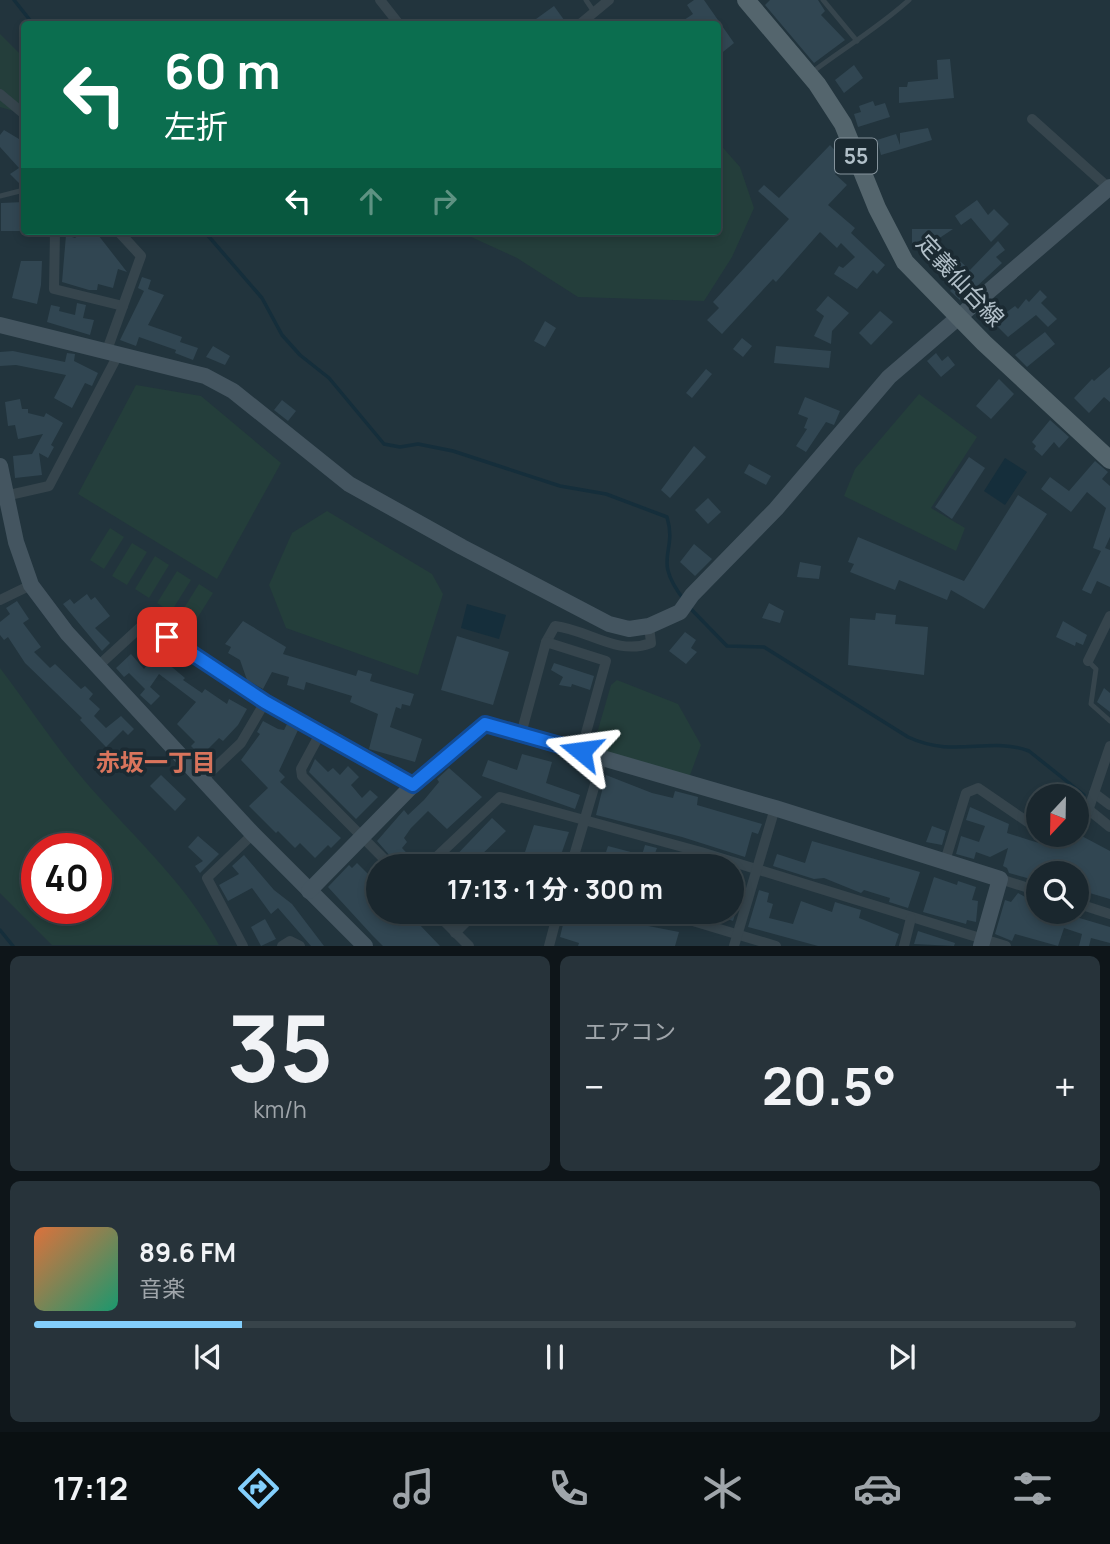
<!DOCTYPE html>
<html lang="ja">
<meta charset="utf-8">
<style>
:root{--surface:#1a272e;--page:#27333a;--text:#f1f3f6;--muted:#9fa5aa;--line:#38444a;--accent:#83cffc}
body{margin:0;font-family:Manrope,"Noto Sans JP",sans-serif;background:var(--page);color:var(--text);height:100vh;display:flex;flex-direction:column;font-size:26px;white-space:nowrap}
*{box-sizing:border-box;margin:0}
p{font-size:23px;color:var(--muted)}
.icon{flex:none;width:38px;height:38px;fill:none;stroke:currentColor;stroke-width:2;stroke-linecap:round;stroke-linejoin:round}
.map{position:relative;height:946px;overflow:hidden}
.drawer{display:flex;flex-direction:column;gap:10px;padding:10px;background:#0e1519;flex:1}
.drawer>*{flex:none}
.banner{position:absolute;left:21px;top:21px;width:700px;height:214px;border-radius:7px;box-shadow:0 4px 10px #0003,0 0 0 2px var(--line);background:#0b6e4f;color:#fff;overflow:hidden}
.needle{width:46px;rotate:202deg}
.buttons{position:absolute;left:1026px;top:784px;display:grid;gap:14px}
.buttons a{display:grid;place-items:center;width:63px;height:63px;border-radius:50%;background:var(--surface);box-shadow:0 4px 10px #0003,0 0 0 2px var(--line);font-size:35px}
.speed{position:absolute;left:21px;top:833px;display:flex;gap:14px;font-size:35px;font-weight:700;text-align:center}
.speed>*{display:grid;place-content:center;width:91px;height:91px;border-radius:50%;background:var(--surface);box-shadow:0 4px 10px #0003,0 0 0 2px var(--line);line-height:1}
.speed .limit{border:10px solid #d22;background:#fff;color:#111}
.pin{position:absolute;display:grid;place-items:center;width:60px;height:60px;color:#fff;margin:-30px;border-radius:14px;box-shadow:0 4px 10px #0006}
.me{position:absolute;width:77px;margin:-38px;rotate:286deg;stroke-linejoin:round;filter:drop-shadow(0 0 5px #0008)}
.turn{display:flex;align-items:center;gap:24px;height:147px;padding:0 28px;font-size:32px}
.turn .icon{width:91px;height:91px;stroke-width:2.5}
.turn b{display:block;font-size:49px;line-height:60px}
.lanes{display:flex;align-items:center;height:66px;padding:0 28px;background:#0003;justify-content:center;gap:35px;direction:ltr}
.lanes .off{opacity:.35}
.big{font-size:52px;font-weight:700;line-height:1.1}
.drawer .tile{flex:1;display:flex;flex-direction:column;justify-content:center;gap:10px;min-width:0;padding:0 24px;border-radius:10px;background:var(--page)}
.drawer .dial{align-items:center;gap:0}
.dial b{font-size:91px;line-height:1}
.song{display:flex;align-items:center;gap:21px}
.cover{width:84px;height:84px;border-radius:10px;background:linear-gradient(135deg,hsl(20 70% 55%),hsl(160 70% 35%))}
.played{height:7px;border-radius:4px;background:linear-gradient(90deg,var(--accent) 20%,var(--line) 20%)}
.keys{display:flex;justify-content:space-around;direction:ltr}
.heat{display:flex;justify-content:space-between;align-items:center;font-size:38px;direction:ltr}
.drawer .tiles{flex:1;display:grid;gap:10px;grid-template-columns:1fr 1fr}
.tile:last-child{grid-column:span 2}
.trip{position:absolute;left:366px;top:854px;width:378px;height:70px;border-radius:35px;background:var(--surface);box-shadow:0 4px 10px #0003,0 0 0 2px var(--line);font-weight:700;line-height:70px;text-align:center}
.dock{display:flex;height:112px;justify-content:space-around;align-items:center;background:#0a1012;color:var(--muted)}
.dock .icon{width:49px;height:49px}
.dock .on{color:var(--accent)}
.dock b{font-size:32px;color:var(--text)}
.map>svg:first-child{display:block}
.green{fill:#243e3b;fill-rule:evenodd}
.water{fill:#152e3b}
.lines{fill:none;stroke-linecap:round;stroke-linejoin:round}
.stream{stroke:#152e3b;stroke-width:3.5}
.building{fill:#314652}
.lane{stroke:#36454d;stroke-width:5}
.street{stroke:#36454d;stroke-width:10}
.secondary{stroke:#445560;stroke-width:16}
.primary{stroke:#54656d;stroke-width:18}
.route-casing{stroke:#114b97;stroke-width:18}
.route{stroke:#1a73e8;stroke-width:12}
.labels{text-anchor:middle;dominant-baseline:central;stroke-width:7;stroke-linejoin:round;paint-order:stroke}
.shield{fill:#1b2a32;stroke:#85939c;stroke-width:2}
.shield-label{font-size:21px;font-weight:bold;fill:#b2c0c9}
.street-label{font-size:23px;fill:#b2c0c9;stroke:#1b2a32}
.neighbourhood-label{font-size:24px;font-weight:bold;fill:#d9745c;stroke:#1b2a32}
</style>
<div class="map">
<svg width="1110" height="946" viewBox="0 0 1110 946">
<rect width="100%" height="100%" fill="#22343d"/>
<g class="green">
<polygon points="0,34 24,58 24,114 0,107"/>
<polygon points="718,142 740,167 754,208 732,257 704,301 578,297 517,258 458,231 718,231"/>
<polygon points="136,385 201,396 281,463 217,579 78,494"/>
<polygon points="919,394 977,437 931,508 965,528 956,551 844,496 855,469"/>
<polygon points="327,511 432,574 443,594 418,675 286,628 269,585 292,533"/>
<polygon points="110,528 124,537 104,569 90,560"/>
<polygon points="132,543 147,552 127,585 112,576"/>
<polygon points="155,556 169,565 149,598 135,589"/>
<polygon points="177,571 191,580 171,612 157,603"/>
<polygon points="199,584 213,593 193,625 179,616"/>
<path d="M0 668C32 710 62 757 98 796 142 845 188 887 219 945H52L0 893ZM37 849H96V908H37Z"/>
<polygon points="617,680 678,704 701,745 689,778 597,752 593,747 611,685"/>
</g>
<g class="water">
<polygon points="1005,458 1027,472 1005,505 984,491"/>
<polygon points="467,604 506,615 499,639 461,628"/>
</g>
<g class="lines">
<g class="stream">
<polyline points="14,0 33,24"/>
<path d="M204 231 262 298 282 335 300 355 329 378 384 444 400 447 418 444 453 451 560 486 606 494 667 517C678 554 651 557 684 600"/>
<path d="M688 606 727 646 764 647 908 737C955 759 989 736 1029 751L1084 795"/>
<polyline points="0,930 13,946"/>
</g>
</g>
<g class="building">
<polygon points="694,0 704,0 734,43 718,56 718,24 678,24 693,14 687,5"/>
<polygon points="770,0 818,0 825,11 821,15 845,40 814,63 765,5"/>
<polygon points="554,6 567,24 540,24 536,19"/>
<polygon points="950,59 954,98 899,103 899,87 907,87 908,82 938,79 937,60"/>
<polygon points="854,65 863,78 844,93 835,80"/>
<polygon points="873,101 875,106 885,103 890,117 858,127 854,114 861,112 859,106"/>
<polygon points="928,128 932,140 881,155 877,140 896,134 900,145 900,133"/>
<polygon points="4,130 24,142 24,180 20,184 10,174 19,168 0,147 0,135"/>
<polygon points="830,145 846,162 835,174 847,185 828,205 855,228 851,233 885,265 877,274 873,270 857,289 834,274 839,266 843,268 855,257 841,243 837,248 820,232 776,282 773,279 722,334 707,320 719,308 713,302 789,219 758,191 764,185 779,198"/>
<polygon points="977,200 988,215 994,209 1009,224 991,242 971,218 961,225 955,216"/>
<polygon points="24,202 24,231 1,231 1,203"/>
<polygon points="912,229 953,229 932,243 912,244"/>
<polygon points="95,231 127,272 118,269 113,288 98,284 97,290 89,290 62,282 66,235 75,238 82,232 86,237"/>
<polygon points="998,241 1005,250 996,257 1002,263 961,301 950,291 954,286 928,263 943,246 970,270"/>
<polygon points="21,261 42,261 41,285 37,304 12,298"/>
<polygon points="142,277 151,280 148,289 164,295 148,325 182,337 180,342 198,348 193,360 175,353 176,350 139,337 136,346 120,340 144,291 138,288"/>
<polygon points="1040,290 1047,297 1041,303 1057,319 1048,327 1036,315 1008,337 993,322 1015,306 1018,309 1026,299 1029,302"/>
<polygon points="828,296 849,313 832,331 831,344 814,336 824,316 816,310"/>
<polygon points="77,303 86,305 83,318 94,320 90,335 47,322 51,305 60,307 59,311 75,315"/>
<polygon points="880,311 893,322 871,345 859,333"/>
<polygon points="545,321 556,328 545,347 534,341"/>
<polygon points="1045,332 1055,344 1027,367 1015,355"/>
<polygon points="742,338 752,346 743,357 733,349"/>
<polygon points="213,346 230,356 225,365 206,357"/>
<polygon points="776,346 831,351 829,368 774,363"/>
<polygon points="13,351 65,362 67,353 75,354 74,361 98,373 92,386 85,383 72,408 54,398 66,375 16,365 0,366 0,352"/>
<polygon points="936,353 942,361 948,356 955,365 941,377 927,361"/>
<polygon points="1110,367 1110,402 1104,397 1089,413 1074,398 1092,379 1094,381"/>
<polygon points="706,369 712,374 692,398 686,393"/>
<polygon points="999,379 1014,394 991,419 976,406"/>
<polygon points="805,397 840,411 834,425 826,422 806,452 796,446 807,429 804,428 808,418 798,414"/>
<polygon points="20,399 22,409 28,409 28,413 44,417 46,413 63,423 51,445 54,447 48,458 39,453 42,475 15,478 13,456 32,454 43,434 18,439 15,425 8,426 5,402"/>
<polygon points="282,400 296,411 288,421 274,410"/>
<polygon points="1050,420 1069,437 1059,448 1054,442 1042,456 1034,449 1036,446 1032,442"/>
<polygon points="694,446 706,457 670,498 661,490"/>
<polygon points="969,457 985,468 952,519 935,507"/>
<polygon points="1095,461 1108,472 1102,479 1110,486 1110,537 1105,548 1110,550 1110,587 1097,581 1091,594 1082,590 1101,551 1093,548 1106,508 1087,492 1071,512 1041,489 1050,477 1069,491"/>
<polygon points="749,464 771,476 766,485 744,473"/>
<polygon points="1018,495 1047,514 984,609 951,590 947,600 899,580 895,590 850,572 854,564 848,562 858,537 964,581"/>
<polygon points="708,498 721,512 708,524 695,510"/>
<polygon points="694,544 712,559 695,576 680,562"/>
<polygon points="800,562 821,566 819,579 797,577"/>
<polygon points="87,594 91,600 95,597 110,616 95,628 110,643 102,651 63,604 70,599 74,604"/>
<polygon points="17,601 29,619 23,623 41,647 34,652 50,668 55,664 81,689 85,686 93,694 89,699 100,709 94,716 106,728 121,716 134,729 128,735 123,730 106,747 80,720 82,718 25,663 8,637 4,640 0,635 0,622 10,614 6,608"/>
<polygon points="769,603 784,611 780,623 762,618"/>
<polygon points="876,613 896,615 895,624 928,627 924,675 848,665 850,618 875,620"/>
<polygon points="243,621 286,647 283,654 356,676 358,670 372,674 370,681 414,694 410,706 402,704 401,709 396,707 390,727 422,739 415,762 369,749 378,714 350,702 352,696 306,682 304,690 287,685 289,677 272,672 263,689 247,680 240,660 228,653 231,647 225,644"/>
<polygon points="1063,621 1087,635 1083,645 1076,642 1075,646 1056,637"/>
<polygon points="685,632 696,640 691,648 697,652 686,664 669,651"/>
<polygon points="457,636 509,652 493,705 441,690"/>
<polygon points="157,651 169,659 167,663 185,678 183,680 202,693 205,689 227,704 229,699 247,709 238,725 223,741 219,738 201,756 191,746 195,742 177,724 196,702 159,674 150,687 160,696 151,705 140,695 145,689 129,673 124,677 116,668 131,654 144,669"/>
<polygon points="554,663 594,676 590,690 572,684 571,687 559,685 563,677 551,670"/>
<polygon points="1104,688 1110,693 1110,712 1097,702"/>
<polygon points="263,721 278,729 284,730 287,724 298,730 279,771 285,777 280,782 341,838 331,848 328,845 315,858 300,843 295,848 278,831 276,833 249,806 268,788 241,760 260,734 257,732"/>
<polygon points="522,754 552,762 546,783 580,795 575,809 482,776 488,760 517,770"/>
<polygon points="315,759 328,772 333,768 340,775 348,766 359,777 351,785 362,798 370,790 378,797 356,819 309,772"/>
<polygon points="449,768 482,797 447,829 428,811 411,828 404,838 407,842 402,848 419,866 399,866 377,841 404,810 408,815 424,800 439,782 437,779"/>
<polygon points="161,775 186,799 175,811 150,786"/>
<polygon points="606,775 652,793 673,798 675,791 698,797 697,805 762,824 758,834 752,832 745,857 682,837 596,815"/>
<polygon points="970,807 1009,824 1007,833 1029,840 1049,846 1052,835 1076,839 1078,834 1110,851 1110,899 1076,889 1076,873 1038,873 1038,881 1009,873 1007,868 1003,866 1008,848 990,857 976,852 974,859 956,854 961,836 979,842 985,826 966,820"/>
<polygon points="492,818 506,831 476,860 482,866 446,866"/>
<polygon points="534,825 569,832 557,866 539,866 524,855"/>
<polygon points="932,826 946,831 942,845 926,842"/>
<polygon points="198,836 219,854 200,873 195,866 203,861 188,847"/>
<polygon points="812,841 920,872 908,908 889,902 890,898 864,890 861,893 824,878 814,879 773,866 777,854 805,863"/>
<polygon points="645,845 657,848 653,859 669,866 634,866 604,858 608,846 642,855"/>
<polygon points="244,855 274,890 292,904 324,946 311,946 278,908 271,914 252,888 228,901 219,885 239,874 232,866"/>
<polygon points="357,863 378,884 378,912 425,912 416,921 440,946 383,946 372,935 328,887 349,865 352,868"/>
<polygon points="934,877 957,885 958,881 976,887 972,900 978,901 976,922 967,920 966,924 923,912"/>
<polygon points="732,883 744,886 733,921 711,913 732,912"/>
<polygon points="759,890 769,893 767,902 773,904 769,918 793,924 801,901 832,912 835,902 861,910 859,918 899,934 895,946 818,946 748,927"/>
<polygon points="1018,893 1038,904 1038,912 1059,912 1110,927 1110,943 1091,938 1089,946 1079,946 1082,934 1064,928 1058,946 1015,934 1012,941 995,934 1005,900 1011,902"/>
<polygon points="566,912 605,912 638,924 679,932 675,946 578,946 579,943 560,937"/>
<polygon points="265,919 276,939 261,946 251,927"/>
<polygon points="918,931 955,943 954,946 914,944"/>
</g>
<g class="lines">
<g class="lane">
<polyline points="586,0 594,12"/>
<polyline points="823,0 857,41"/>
<path d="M811 73C844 48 878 28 909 0"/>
<polyline points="0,196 20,191"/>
<polyline points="1088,661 1096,669 1091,704 1110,721"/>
</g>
<g class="street">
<polyline points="380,0 399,24"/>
<polyline points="580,24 609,0"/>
<polyline points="0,94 24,114"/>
<polyline points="1032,119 1110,189"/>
<polyline points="55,231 54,289 123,306"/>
<polyline points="107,350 141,256 118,231"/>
<polyline points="5,496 49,486 119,353"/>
<polyline points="0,600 31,585"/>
<path d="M546 642 555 626C589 630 617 656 651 643L649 626"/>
<polyline points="1088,661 1110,616"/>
<polyline points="97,667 146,622 265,702 413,785"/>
<polyline points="321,732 301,769 302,776 391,866"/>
<polyline points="521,734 546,642 606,661 581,751"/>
<polyline points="203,779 241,743 265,702"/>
<polyline points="1094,793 1110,805"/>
<polyline points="1089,810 1110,827"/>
<polyline points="1076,820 1087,814 1110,746"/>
<polyline points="945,861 966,793 978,788 1038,829"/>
<polyline points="427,866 500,797 701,852 1006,946"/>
<polyline points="571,866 603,757"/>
<polyline points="1000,879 1038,891"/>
<polyline points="1076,903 1110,914"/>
<polyline points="435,912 469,946"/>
<polyline points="663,912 776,946"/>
<polyline points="455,933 476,912"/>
<polyline points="243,946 207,878 253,834"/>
<polyline points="282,946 290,941 300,946"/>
<polyline points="549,946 558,912"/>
<polyline points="734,946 775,808"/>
<polyline points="904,946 911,918"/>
</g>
<g class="secondary">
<polyline points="0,325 205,376 233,391 349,484 462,547 609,624 629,629 649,626 680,612 692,595 776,509 889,377 1110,187"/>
<polyline points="0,466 16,542 31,585 67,633 253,834 365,946"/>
<polyline points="309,891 413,785 485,724 775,808 1000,879 981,946"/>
</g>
<polyline class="primary" points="746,0 817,84 843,124 877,208 905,262 984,343 1110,460"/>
</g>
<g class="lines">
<g class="route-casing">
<polyline id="route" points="167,637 265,702 413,785 485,724 581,751"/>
</g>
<use href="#route" class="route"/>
</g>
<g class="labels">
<rect class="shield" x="835" y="138.5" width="42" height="35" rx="5"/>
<g class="shield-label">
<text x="856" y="156">55</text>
</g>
<g class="street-label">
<text transform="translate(961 280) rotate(47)">定義仙台線</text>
</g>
<g class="neighbourhood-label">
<text x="156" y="761">赤坂一丁目</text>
</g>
</g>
</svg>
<div class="buttons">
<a><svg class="needle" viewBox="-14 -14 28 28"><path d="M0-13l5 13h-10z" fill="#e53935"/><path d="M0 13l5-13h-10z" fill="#9fa5aa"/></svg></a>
<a><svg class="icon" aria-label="search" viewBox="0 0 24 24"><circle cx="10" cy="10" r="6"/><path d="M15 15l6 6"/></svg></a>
</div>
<div class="speed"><div class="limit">40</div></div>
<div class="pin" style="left:167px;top:637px;background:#d93025"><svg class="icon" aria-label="arrive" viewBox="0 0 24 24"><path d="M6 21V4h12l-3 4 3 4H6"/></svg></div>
<svg class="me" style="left:581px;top:751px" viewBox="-20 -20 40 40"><path d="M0-17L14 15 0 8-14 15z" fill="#1a73e8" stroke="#fff" stroke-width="4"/></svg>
<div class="trip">17:13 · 1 分 · 300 m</div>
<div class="banner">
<div class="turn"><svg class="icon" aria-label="left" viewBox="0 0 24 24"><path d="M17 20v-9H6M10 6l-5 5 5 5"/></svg><div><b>60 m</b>左折</div></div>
<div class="lanes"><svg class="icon" aria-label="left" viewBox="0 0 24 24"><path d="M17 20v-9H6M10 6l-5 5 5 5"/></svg><svg class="icon off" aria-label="ahead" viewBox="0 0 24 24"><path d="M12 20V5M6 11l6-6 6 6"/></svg><svg class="icon off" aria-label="right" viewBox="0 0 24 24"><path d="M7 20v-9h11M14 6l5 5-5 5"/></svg></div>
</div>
</div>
<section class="drawer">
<div class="tiles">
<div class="tile dial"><b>35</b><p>km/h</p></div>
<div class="tile"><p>エアコン</p>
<div class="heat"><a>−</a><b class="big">20.5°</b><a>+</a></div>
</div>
<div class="tile">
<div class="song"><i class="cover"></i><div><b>89.6 FM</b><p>音楽</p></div></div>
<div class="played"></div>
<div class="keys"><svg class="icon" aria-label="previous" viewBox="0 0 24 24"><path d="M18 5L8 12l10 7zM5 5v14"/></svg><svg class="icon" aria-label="pause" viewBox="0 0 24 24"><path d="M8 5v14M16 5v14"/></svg><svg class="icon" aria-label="next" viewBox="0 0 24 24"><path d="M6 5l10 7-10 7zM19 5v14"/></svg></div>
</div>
</div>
</section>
<nav class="dock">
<b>17:12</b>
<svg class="icon on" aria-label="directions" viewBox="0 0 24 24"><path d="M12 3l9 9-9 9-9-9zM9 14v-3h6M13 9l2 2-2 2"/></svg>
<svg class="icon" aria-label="music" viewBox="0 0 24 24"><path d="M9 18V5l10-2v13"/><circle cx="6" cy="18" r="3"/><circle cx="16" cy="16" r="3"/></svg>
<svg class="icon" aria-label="phone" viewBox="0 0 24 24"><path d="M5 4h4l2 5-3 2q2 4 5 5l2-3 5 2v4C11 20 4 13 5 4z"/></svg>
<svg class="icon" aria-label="climate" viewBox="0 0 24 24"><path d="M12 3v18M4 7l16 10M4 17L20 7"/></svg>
<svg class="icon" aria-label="car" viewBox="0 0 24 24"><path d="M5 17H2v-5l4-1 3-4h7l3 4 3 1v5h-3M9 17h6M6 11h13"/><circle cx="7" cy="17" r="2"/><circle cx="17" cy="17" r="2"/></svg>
<svg class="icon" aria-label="filters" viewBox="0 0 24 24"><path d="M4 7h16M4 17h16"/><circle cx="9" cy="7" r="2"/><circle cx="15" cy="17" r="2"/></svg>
</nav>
